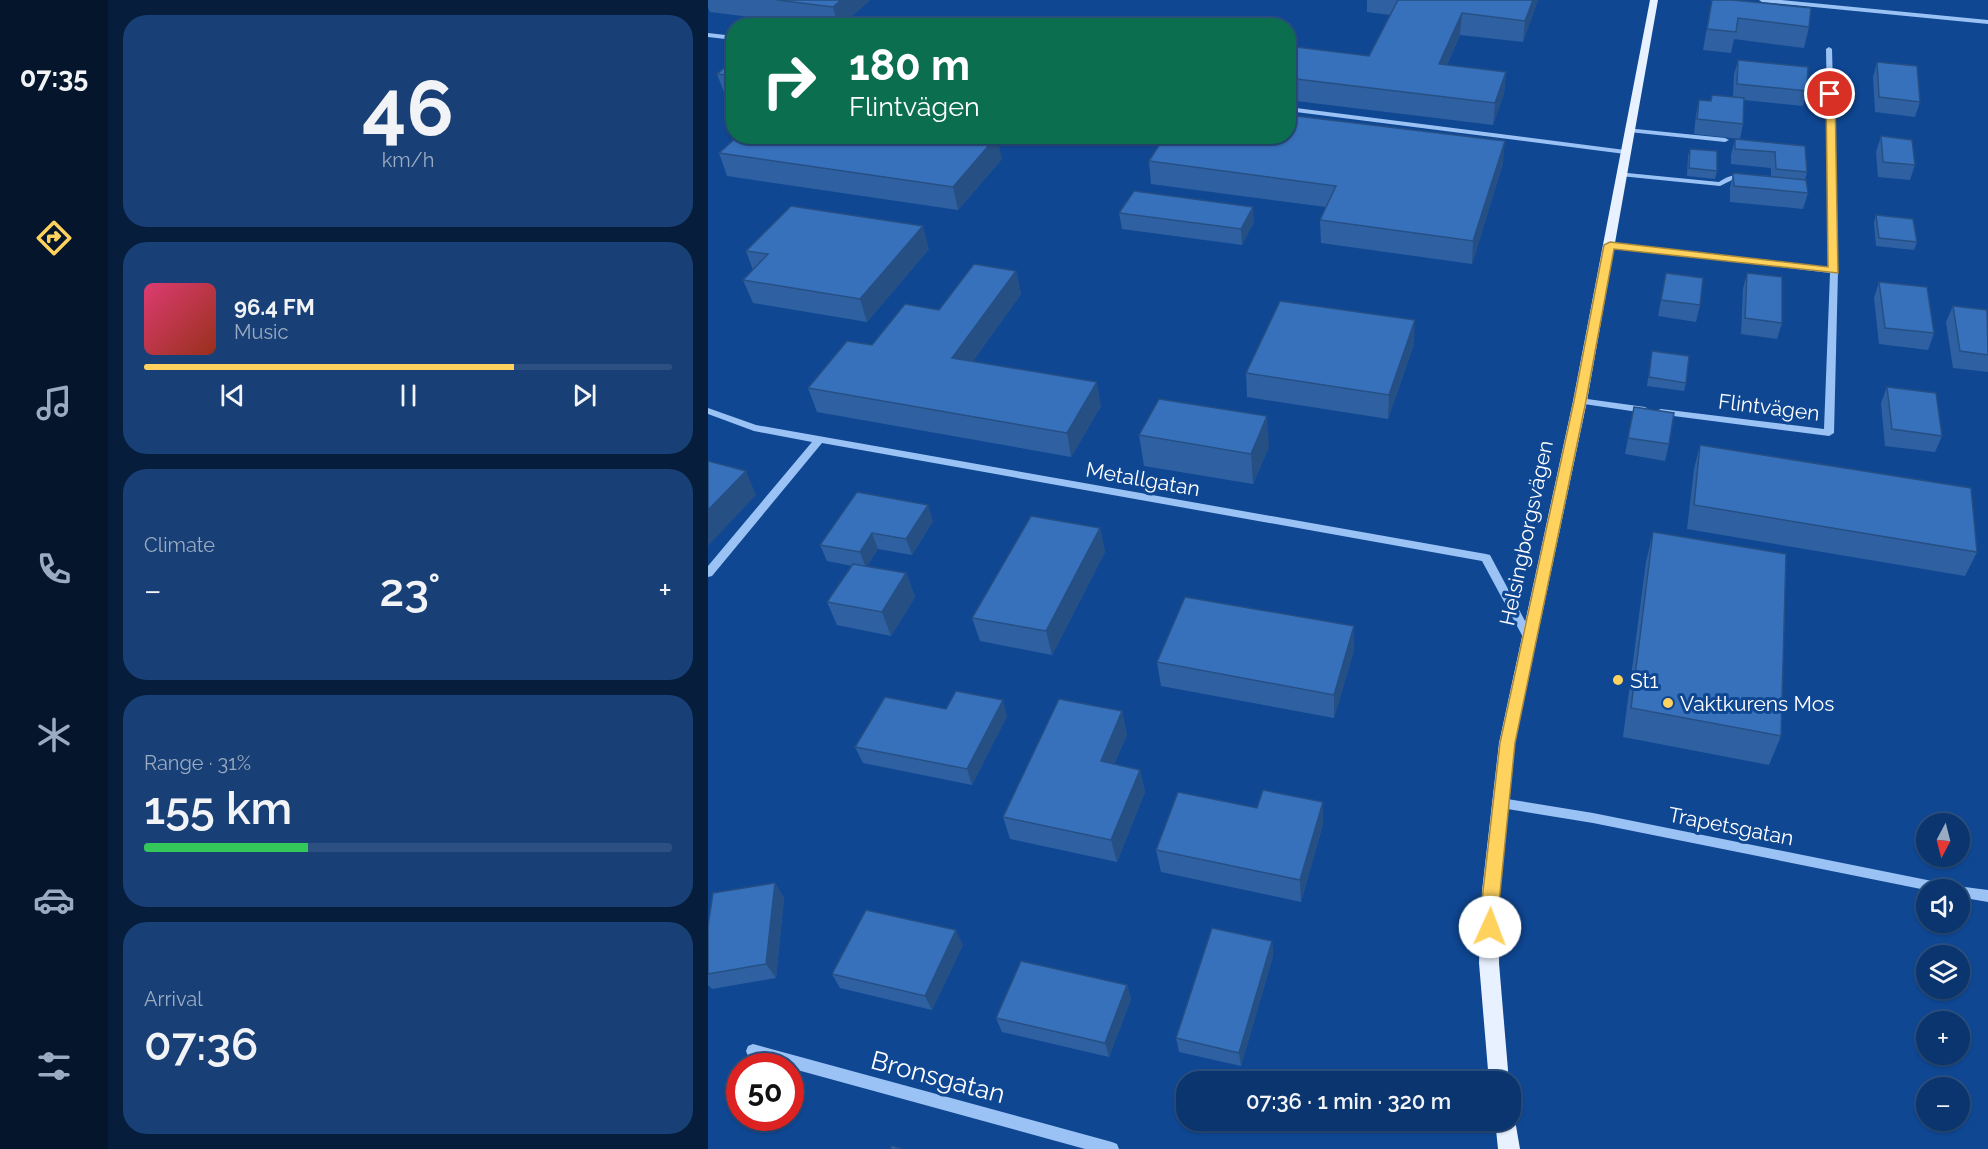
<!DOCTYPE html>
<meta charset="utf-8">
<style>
:root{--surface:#0b356e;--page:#194076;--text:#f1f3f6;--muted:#9aabc2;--line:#2b5081;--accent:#ffd25e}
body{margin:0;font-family:Raleway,sans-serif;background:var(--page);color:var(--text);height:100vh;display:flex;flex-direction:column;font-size:22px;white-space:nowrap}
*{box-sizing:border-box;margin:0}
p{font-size:20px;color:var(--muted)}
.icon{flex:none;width:33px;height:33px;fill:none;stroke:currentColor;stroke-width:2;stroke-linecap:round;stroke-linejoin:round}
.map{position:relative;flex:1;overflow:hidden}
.drawer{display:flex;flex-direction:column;gap:15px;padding:15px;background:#061d3c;width:600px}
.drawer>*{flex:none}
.top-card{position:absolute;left:18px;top:18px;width:570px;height:126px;border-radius:24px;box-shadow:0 2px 4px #0004,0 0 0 2px var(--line);background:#0b6e4f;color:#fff;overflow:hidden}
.needle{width:39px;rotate:187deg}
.fabs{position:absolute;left:1208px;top:813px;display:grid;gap:12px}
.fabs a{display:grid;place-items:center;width:54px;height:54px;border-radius:50%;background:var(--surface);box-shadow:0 2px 4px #0004,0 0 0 2px var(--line);font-size:30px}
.speed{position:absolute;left:18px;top:1053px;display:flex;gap:12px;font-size:30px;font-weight:700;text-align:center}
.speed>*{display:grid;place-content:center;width:78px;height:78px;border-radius:50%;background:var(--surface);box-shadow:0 2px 4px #0004,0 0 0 2px var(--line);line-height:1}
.speed .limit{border:9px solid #d22;background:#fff;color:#111}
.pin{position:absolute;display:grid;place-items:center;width:51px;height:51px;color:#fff;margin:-26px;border:3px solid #fff;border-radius:50%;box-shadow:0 2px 6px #0007}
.me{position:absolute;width:66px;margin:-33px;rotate:2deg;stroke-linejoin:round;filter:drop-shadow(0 0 4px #0008)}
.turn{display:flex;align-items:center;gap:21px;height:126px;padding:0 24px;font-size:27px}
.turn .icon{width:78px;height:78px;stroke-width:2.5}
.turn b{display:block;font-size:42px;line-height:51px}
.big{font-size:45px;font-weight:600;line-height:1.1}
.drawer .card{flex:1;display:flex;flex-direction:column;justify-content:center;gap:9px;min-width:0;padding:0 21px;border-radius:24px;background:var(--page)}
.drawer .dial{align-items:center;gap:0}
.dial b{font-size:78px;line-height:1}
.song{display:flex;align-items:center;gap:18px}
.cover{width:72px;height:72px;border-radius:9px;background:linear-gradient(135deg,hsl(340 70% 55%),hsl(10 70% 35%))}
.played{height:6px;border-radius:3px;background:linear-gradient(90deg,var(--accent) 70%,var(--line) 70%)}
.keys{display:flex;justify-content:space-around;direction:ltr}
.heat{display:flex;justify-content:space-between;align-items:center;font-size:33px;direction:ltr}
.charge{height:9px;border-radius:4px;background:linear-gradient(90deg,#34c759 31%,var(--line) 0)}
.trip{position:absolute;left:468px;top:1071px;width:345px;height:60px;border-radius:24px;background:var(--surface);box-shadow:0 2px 4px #0004,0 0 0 2px var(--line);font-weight:600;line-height:60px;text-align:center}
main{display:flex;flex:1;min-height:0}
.tabs{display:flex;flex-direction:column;width:108px;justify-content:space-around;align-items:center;background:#04152c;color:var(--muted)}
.tabs .icon{width:42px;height:42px}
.tabs .active{color:var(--accent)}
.tabs b{font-size:27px;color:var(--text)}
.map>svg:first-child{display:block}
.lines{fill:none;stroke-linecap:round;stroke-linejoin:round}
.minor{fill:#9bc2f4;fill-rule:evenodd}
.major{fill:#e8f1ff;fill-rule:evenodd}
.wall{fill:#2f61a2}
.shaded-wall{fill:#264f84}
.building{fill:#3771bc;stroke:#264f84;stroke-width:1.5}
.route{fill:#ffd25e;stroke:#a6883d;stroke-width:1.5}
.poi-dot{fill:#ffd25e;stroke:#0f4793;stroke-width:2}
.labels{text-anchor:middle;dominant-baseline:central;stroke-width:6;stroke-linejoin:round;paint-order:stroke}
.street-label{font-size:21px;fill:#fff;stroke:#0f4793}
.poi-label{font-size:21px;fill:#fff;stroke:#0f4793;text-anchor:start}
.near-street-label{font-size:26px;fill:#fff;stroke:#0f4793}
</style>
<main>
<nav class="tabs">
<b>07:35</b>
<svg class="icon active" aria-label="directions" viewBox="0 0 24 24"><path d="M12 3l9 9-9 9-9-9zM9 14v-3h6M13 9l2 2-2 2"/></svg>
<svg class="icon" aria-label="music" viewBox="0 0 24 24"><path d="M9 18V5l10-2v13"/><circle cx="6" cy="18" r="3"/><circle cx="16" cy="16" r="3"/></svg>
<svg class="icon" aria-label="phone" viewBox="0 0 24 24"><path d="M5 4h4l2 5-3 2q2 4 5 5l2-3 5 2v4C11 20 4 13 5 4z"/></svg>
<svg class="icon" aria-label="climate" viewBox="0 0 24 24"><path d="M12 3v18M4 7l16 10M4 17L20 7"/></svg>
<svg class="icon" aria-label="car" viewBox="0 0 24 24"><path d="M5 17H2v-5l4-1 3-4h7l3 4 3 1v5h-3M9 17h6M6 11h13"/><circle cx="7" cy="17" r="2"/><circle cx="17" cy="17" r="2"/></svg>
<svg class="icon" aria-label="filters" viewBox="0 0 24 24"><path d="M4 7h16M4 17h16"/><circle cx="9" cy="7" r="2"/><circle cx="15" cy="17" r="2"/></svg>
</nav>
<section class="drawer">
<div class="card dial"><b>46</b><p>km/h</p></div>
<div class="card">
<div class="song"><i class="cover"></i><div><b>96.4 FM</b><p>Music</p></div></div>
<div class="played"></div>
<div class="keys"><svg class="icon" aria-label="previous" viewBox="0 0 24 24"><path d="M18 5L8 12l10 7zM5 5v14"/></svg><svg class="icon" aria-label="pause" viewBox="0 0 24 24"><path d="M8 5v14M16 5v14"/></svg><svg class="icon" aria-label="next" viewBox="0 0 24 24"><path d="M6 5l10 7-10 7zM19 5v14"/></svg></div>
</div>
<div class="card"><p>Climate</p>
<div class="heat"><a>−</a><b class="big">23°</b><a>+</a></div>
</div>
<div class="card"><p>Range · 31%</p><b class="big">155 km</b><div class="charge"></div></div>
<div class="card"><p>Arrival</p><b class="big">07:36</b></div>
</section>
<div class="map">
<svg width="1280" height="1149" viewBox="0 0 1280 1149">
<rect width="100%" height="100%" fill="#0f4793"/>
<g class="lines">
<g class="minor">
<polygon points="1051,0 1073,0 1280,20 1280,24 1054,2"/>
<polygon points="0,33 26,36 26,40 0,37"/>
<polygon points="1121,47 1124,49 1130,271 1126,433 1121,436 950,414 948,412 950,410 953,409 1116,429 1122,273 902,247 898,245 902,243 1122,268 1118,49"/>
<polygon points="580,107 917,150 921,152 917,154 580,111"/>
<polygon points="918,128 1017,138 1021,140 1017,142 921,132 917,130"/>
<path d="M909 172 1011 182C1020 176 1030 172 1040 178L1036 180 1026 179 1012 186 912 176H909Z"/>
<polygon points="872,398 937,407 942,410 937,413 869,403 867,401"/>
<polygon points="0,408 48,425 778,554 782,555 825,636 824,639 816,639 774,561 114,443 4,576 0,577 0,566 104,442 46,431 0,414"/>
<polygon points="793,798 885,813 1249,886 1280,890 1280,902 1251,897 1251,890 1218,890 885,823 793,808 789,807 787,803 789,799"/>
<polygon points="45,1044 404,1142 409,1144 411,1149 377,1149 82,1068 82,1066 77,1066 45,1058 40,1056 38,1051 40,1046"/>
</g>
<g class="major">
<polygon points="942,0 950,0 879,401 807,743 792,891 791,963 801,1082 781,1082 771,963 774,891 791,743 865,401"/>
<polygon points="802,1112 807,1120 812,1149 790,1149 787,1120 802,1120"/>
</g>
</g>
<g class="wall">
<polygon points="0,0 162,0 133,26 113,26 2,12 0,7"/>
<polygon points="659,0 830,0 815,42 752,35 739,65 798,72 796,93 785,125 580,100 580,46 661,56 682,15 659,12"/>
<polygon points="1004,0 1101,27 1096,48 1026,39 1023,53 995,50"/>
<polygon points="26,60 26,97 17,95 9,74"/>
<polygon points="1030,60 1099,91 1095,106 1036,100 1035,124 1032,139 986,134 988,115 991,100 1002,101 1004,95 1025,97 1026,75"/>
<polygon points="1169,62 1212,102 1207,117 1167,112 1165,77"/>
<polygon points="1173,136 1207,165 1202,180 1170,177 1168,152"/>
<polygon points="1027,139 1097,146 1099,172 1097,180 1100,193 1095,209 1022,202 1022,188 1025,173 1063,176 1063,168 1023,164 1023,155"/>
<polygon points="982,149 1009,171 1007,179 979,176 980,156"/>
<polygon points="11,153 294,159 250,210 19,176"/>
<polygon points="441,161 795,163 764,264 613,243 612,220 618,207 443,184"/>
<polygon points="411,213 546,222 534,245 414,229"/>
<polygon points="1168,215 1209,242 1206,250 1168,246 1166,223"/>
<polygon points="221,249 159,322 45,303 35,280 45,270 38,251"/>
<polygon points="308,271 313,294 265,361 393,406 363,457 109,412 100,388 164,345"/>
<polygon points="958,273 992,305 988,322 950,316"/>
<polygon points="1039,273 1074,323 1069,339 1033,334 1035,289"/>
<polygon points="1171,282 1226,333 1220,350 1171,344 1166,298"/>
<polygon points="1245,306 1280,315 1280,372 1245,368 1238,322"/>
<polygon points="706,344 680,419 539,397 538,373"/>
<polygon points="944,351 978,383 976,391 939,386"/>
<polygon points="1179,387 1234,436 1227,452 1177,446 1173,403"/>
<polygon points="926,407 961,444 957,461 917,454"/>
<polygon points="431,435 561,447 545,484 436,466"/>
<polygon points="992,445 1269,552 1257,576 979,529 986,469"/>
<polygon points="149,492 225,521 204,555 170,549 159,566 198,573 207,597 183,636 129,625 119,602 144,566 119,561 112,545"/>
<polygon points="392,528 397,552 344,655 272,641 264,618"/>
<polygon points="945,532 1073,736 1061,765 915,737 938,562"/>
<polygon points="646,650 626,718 453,686 449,662"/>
<polygon points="238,709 299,716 264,785 155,763 147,747"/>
<polygon points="414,711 419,735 406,764 432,770 437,792 409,862 302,839 295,817"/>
<polygon points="615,824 593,902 453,872 448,850"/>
<polygon points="67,883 76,898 68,978 4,989 0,985 0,926"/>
<polygon points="564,941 565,956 533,1066 471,1052 468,1038"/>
<polygon points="255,945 224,1010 132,988 124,974"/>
<polygon points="419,985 423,999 401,1057 294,1032 288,1018"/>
</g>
<g class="shaded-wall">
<polygon points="133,0 162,0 133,26 130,26 125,7"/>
<polygon points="825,0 830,0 815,42 817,21"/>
<polygon points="754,13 752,35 730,85 731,64"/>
<polygon points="798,72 796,93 785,125 787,103"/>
<polygon points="289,136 294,159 250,210 245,187"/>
<polygon points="797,141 795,163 764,264 765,241"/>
<polygon points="545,207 546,222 534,245 533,229"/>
<polygon points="215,226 221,249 159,322 152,299"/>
<polygon points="308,271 313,294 250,382 244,358"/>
<polygon points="707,320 706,344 680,419 681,395"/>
<polygon points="389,382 393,406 363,457 359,433"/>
<polygon points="559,416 561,447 545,484 543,454"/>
<polygon points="38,471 48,495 0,546 0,510"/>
<polygon points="220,505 225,521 204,555 198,539"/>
<polygon points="392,528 397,552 344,655 338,631"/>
<polygon points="164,533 170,549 158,568 152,552"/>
<polygon points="198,573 207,597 183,636 174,612"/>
<polygon points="646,626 646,650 626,718 626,695"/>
<polygon points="295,700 299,716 264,785 259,769"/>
<polygon points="414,711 419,735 398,784 393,761"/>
<polygon points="432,770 437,792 409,862 403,840"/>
<polygon points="615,802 615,824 593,902 592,880"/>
<polygon points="67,883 76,898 68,978 58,964"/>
<polygon points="248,930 255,945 224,1010 217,996"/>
<polygon points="564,941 565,956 533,1066 531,1053"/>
<polygon points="419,985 423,999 401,1057 397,1043"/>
</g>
<g class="building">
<polygon points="69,0 133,0 125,7"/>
<polygon points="690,0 825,0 817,21 754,13 731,64 798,72 787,103 580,78 580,46 661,56"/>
<polygon points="1004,0 1024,0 1103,8 1101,27 1030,18 1028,32 999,29"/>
<polygon points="26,60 26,76 9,74"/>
<polygon points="1030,60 1100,67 1099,91 1029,84"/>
<polygon points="1169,62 1209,66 1212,102 1171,97"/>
<polygon points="1004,95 1036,98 1035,124 989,119 991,100 1003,101"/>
<polygon points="580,115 797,141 765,241 612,220 628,186 441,161 457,136 580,136"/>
<polygon points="30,136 289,136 245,187 11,153"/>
<polygon points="1173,136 1204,140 1207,165 1175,162"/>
<polygon points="1027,139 1097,146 1099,172 1068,169 1067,152 1027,149"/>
<polygon points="982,149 1009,151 1009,171 981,168"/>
<polygon points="1025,173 1098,180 1100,193 1026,186"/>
<polygon points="426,191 545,207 533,229 411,213"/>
<polygon points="83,206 215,226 152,299 35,280 60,254 38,251"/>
<polygon points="1168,215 1205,219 1209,242 1171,238"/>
<polygon points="266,264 308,271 244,358 389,382 359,433 100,388 139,341 164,345 197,304 231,310"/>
<polygon points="958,273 995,278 992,305 953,300"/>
<polygon points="1039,273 1074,277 1074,323 1037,318"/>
<polygon points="1171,282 1219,287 1226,333 1177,328"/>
<polygon points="572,301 707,320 681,395 538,373"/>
<polygon points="1245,306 1279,310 1280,355 1252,351"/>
<polygon points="944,351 981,356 978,383 941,377"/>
<polygon points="1179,387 1228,393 1234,436 1184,429"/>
<polygon points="451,399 559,416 543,454 431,435"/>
<polygon points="926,407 966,413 961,444 920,438"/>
<polygon points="992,445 1263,488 1269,552 986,505"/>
<polygon points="0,461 38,471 0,510"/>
<polygon points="149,492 220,505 198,539 164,533 152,552 112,545"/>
<polygon points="323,516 392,528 338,631 264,618"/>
<polygon points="945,532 1078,554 1073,736 923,708"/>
<polygon points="145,564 198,573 174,612 119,602"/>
<polygon points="477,597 646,626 626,695 449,662"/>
<polygon points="248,691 295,700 259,769 147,747 177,697 238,709"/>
<polygon points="351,699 414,711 393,761 432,770 403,840 295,817"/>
<polygon points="555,790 615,802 592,880 448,850 470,792 549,808"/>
<polygon points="67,883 58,964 0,974 0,926 5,893"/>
<polygon points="158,910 248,930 217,996 124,974"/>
<polygon points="504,928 564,941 531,1053 468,1038"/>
<polygon points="313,961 419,985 397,1043 288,1018"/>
<polygon points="184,1146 195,1149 182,1149"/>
</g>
<polygon class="route" points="1122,91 1127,94 1130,273 906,249 878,401 807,743 788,933 782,935 776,933 773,927 775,891 792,743 866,401 896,245 902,242 1120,267 1118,94"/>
<g class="poi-dot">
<circle cx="910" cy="680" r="6"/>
<circle cx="960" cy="703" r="6"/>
</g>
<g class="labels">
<g class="street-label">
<text transform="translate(1061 407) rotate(7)">Flintvägen</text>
<text transform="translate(435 479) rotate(10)">Metallgatan</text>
<text transform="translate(818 533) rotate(-78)">Helsingborgsvägen</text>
<text transform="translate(1023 826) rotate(11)">Trapetsgatan</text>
</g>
<g class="poi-label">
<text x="922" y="680">St1</text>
<text x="972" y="703">Vaktkurens Mos</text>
</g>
<g class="near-street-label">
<text transform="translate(230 1077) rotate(15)">Bronsgatan</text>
</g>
</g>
</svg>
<div class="fabs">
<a><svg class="needle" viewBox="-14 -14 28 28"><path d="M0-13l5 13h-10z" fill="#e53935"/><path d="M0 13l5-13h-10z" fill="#9aabc2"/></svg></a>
<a><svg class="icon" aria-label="sound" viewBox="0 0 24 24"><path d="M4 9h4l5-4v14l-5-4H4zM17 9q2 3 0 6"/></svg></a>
<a><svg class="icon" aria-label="layers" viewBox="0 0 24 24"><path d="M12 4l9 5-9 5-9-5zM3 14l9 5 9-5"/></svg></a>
<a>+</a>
<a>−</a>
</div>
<div class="speed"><div class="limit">50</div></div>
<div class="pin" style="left:1122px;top:94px;background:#d93025"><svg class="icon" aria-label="arrive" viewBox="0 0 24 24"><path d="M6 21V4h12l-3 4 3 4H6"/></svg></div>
<svg class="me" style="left:782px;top:927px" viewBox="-20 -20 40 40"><circle r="19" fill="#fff"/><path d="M0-13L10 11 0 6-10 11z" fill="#ffd25e"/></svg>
<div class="trip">07:36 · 1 min · 320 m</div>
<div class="top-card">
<div class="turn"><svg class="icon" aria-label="right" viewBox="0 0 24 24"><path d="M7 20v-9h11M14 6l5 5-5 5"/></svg><div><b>180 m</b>Flintvägen</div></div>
</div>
</div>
</main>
